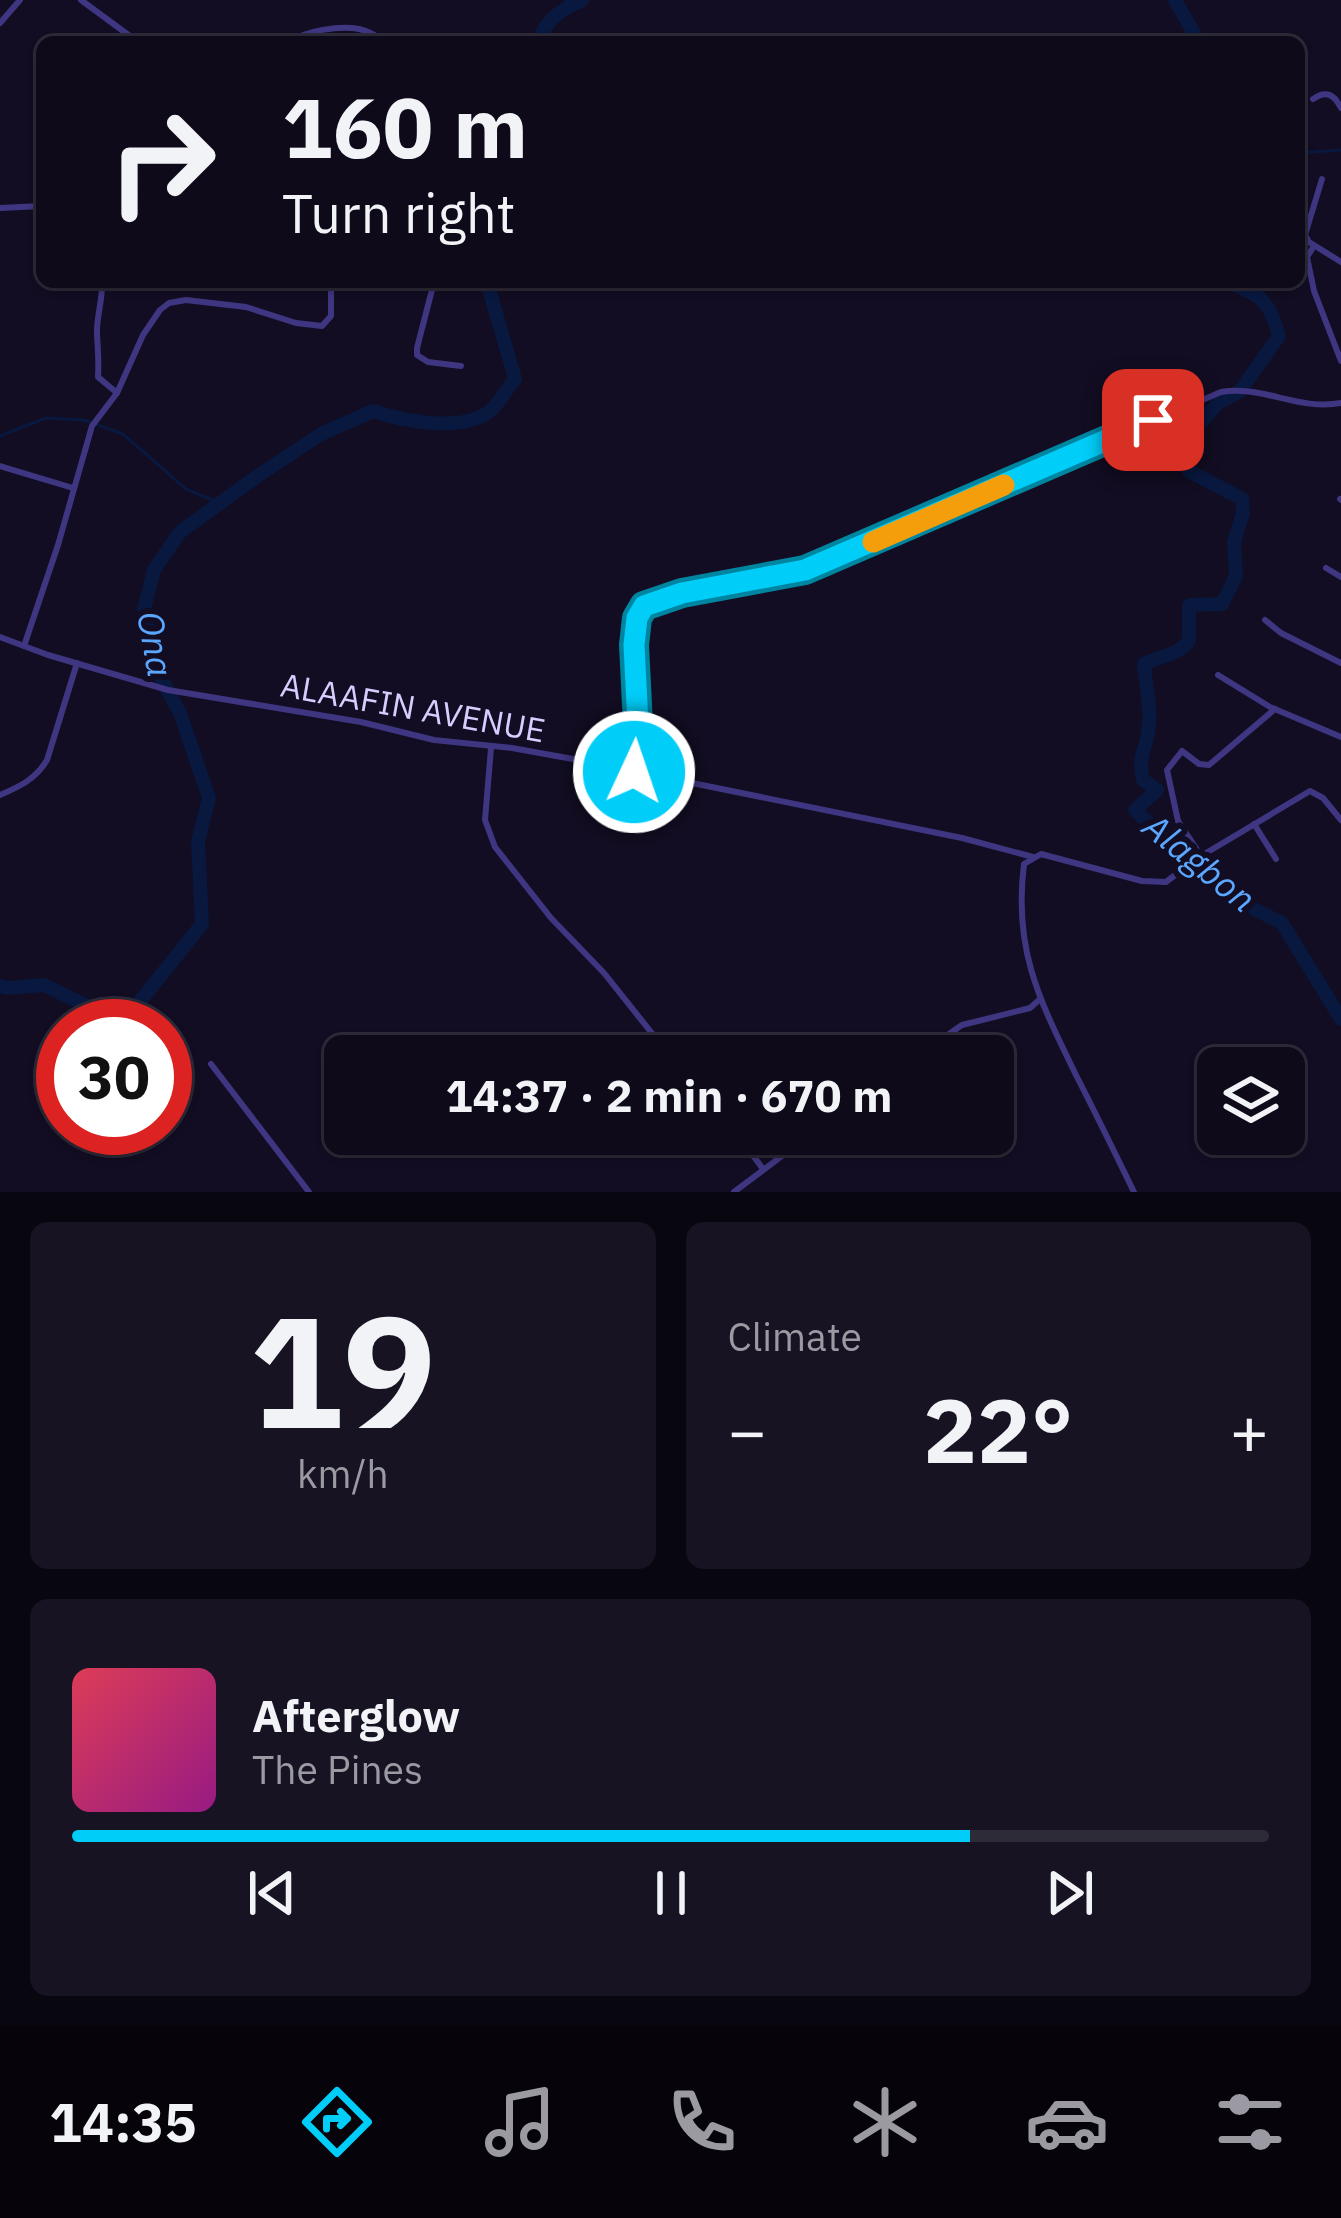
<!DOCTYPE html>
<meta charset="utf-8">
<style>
:root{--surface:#0e0a1a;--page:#171323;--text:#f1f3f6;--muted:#9b9aa2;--line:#2e2b39;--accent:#00cdf8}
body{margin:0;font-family:"IBM Plex Sans",sans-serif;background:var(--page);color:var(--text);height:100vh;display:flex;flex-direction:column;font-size:45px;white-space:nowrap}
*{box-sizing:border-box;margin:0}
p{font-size:39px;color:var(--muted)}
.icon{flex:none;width:66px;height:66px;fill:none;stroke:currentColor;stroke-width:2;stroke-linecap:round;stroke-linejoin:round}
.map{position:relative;height:1192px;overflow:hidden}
.sheet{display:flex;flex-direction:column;gap:30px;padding:30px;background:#08060e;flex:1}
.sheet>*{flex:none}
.guide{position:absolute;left:36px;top:36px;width:1269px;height:252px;border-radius:18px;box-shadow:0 3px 9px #0004,0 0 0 3px var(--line);background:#0e0a1a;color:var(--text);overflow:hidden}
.fabs{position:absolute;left:1197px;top:1047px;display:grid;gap:24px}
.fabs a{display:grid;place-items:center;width:108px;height:108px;border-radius:18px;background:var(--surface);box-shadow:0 3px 9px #0004,0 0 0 3px var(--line);font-size:60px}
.speed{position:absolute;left:36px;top:999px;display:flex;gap:24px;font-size:60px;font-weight:700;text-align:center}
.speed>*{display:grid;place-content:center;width:156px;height:156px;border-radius:50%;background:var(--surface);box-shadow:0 3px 9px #0004,0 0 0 3px var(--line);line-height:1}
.speed .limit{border:18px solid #d22;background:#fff;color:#111}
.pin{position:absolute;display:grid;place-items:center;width:102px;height:102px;color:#fff;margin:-51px;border-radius:24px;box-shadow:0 6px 18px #0006}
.me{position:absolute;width:132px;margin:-66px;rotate:3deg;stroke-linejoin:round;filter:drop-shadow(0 0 9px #0008)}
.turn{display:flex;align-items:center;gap:42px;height:252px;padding:0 48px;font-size:54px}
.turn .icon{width:156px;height:156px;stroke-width:2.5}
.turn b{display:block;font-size:84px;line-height:102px}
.big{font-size:90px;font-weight:700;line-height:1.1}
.sheet .card{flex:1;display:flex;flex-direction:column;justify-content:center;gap:18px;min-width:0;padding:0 42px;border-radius:18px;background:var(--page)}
.sheet .dial{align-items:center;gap:0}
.dial b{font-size:156px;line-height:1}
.song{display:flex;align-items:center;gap:36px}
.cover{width:144px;height:144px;border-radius:18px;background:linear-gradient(135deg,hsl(350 70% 55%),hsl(310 70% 35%))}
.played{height:12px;border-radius:6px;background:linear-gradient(90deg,var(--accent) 75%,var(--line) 75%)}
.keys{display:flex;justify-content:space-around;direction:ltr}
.heat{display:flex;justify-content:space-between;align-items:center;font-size:66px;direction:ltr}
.sheet .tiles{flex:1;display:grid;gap:30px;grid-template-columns:1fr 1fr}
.card:last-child{grid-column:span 2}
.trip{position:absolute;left:324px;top:1035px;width:690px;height:120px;border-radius:18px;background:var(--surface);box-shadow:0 3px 9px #0004,0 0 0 3px var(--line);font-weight:700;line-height:120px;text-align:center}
.dock{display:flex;height:192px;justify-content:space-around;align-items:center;background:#06040a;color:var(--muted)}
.dock .icon{width:84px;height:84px}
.dock .active{color:var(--accent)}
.dock b{font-size:54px;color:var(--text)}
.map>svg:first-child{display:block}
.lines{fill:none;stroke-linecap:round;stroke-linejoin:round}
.stream{stroke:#08183f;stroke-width:3}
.river{stroke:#08183f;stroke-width:14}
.street{stroke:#3f3682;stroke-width:6}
.route-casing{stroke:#0085a1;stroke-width:30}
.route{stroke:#00cdf8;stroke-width:21}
.slow{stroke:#f59e0b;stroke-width:21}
.labels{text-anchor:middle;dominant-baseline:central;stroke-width:12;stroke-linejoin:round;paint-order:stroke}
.street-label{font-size:33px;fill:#d7cdff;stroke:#120d22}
.water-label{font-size:36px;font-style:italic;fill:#5ba7ff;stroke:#120d22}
</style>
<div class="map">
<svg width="1341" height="1192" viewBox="0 0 1341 1192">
<rect width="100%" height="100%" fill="#120d22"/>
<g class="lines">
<g class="stream">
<polyline points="1299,153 1341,150"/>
<polyline points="0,436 46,418 84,420 123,434 186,489 220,503"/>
</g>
<g class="river">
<polyline points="1175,0 1199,42"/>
<path d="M540 42C542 21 564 8 582 0"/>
<path d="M1227 282C1260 294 1270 301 1279 336L1240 391 1217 404 1191 434 1181 457 1189 471 1242 499 1243 513 1234 542 1236 576 1222 604 1189 605V641C1174 658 1163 654 1144 664 1146 687 1152 710 1148 733 1144 756 1138 754 1143 780L1157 790 1135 810 1184 857 1234 899 1282 923 1341 1019"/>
<path d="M0 986 8 988 44 985 104 1014 137 1005 202 924 198 841 209 798 180 713 154 666 144 609 154 570 180 532 259 475 321 434 373 411C403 421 466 434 492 409 501 401 507 388 515 379L487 282"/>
</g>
<g class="street">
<polyline points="81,0 138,42"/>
<polyline points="0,23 20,0"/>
<path d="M290 42C304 31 340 25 359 29 369 31 377 36 386 42"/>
<path d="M1313 99C1326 90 1334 94 1341 108"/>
<polyline points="1322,179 1305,235 1309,242 1341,262"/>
<polyline points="0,208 42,206"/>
<polyline points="1314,246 1307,257 1314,291 1341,361"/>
<path d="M102 282C103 300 96 317 97 335 98 350 99 363 98 377L117 393"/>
<polyline points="434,282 417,348 417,355 428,362 461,366"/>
<polyline points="0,466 73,488"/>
<polyline points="1340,499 1341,500"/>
<polyline points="1326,568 1341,577"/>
<polyline points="1265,620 1281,633 1341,663"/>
<polyline points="0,637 48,655 168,690 361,722 434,740 512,748 584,761 962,838 1033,857"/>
<polyline points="24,646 58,545 92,426 117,393 143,335 160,310 169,303 186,300 246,307 296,323 322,326 331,316 331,282"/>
<polyline points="1218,675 1270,707 1341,737"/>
<polyline points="491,748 485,820 495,847 551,918 604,973 670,1056"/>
<path d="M634 772 638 725 635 627 639 612 656 600 805 570 1221 392C1262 385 1299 411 1341 403"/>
<path d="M0 795C19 787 36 779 47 760L77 663"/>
<polyline points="1254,824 1276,859"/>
<polyline points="1201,856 1178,821 1167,770 1182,751 1199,764 1209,765 1275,709"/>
<polyline points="917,1056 962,1025 1030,1008 1039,1000"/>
<polyline points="211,1064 309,1192"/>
<polyline points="737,1134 763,1169"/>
<polyline points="734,1192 811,1134"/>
<path d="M1134 1192C1115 1153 1096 1114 1076 1075 1040 1001 1013 950 1024 864L1041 854 1142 881 1166 882 1196 859 1310 791 1323 798 1341 820"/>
</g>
</g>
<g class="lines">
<g class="route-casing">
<polyline id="route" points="634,772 638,725 634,645 637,618 644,606 682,593 805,570 1153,420"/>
</g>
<use href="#route" class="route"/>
<polyline class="slow" points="873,542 1004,485"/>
</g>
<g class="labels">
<g class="street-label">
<text transform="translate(413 707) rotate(10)">ALAAFIN AVENUE</text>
</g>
<g class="water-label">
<text transform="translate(156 644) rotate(80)">Ona</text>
<text transform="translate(1200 862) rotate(39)">Alagbon</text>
</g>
</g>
</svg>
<div class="fabs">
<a><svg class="icon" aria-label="layers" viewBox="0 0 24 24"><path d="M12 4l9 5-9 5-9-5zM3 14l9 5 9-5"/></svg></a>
</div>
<div class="speed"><div class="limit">30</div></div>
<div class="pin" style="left:1153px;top:420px;background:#d93025"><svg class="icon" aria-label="arrive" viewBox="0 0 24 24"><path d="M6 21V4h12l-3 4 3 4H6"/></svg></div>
<svg class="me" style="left:634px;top:772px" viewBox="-20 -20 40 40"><circle r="17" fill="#00cdf8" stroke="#fff" stroke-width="3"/><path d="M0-11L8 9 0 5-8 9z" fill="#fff"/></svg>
<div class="trip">14:37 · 2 min · 670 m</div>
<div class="guide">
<div class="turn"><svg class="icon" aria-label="right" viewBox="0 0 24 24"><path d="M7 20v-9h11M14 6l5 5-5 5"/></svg><div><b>160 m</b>Turn right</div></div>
</div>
</div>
<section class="sheet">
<div class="tiles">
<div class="card dial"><b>19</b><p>km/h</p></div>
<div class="card"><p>Climate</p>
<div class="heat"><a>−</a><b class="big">22°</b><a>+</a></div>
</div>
<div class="card">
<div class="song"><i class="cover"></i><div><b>Afterglow</b><p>The Pines</p></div></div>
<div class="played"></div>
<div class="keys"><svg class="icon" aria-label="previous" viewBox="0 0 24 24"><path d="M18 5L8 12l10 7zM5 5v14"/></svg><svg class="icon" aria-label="pause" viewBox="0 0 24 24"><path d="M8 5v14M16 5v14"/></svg><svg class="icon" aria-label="next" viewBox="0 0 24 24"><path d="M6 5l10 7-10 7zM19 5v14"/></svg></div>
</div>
</div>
</section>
<nav class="dock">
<b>14:35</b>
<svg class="icon active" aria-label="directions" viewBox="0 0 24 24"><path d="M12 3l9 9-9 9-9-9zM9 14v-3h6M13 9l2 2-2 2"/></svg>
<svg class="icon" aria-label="music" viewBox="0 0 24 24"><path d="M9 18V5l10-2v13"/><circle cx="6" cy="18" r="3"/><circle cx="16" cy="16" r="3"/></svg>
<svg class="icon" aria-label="phone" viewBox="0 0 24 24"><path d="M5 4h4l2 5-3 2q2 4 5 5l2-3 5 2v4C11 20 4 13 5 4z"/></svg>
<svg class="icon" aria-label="climate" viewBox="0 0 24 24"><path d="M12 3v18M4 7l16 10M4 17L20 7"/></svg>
<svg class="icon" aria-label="car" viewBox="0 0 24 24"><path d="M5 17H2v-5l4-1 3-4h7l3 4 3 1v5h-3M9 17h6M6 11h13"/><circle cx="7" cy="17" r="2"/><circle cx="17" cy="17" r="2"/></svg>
<svg class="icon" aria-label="filters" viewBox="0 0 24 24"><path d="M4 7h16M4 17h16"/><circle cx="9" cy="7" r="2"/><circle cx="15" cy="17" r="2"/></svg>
</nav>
